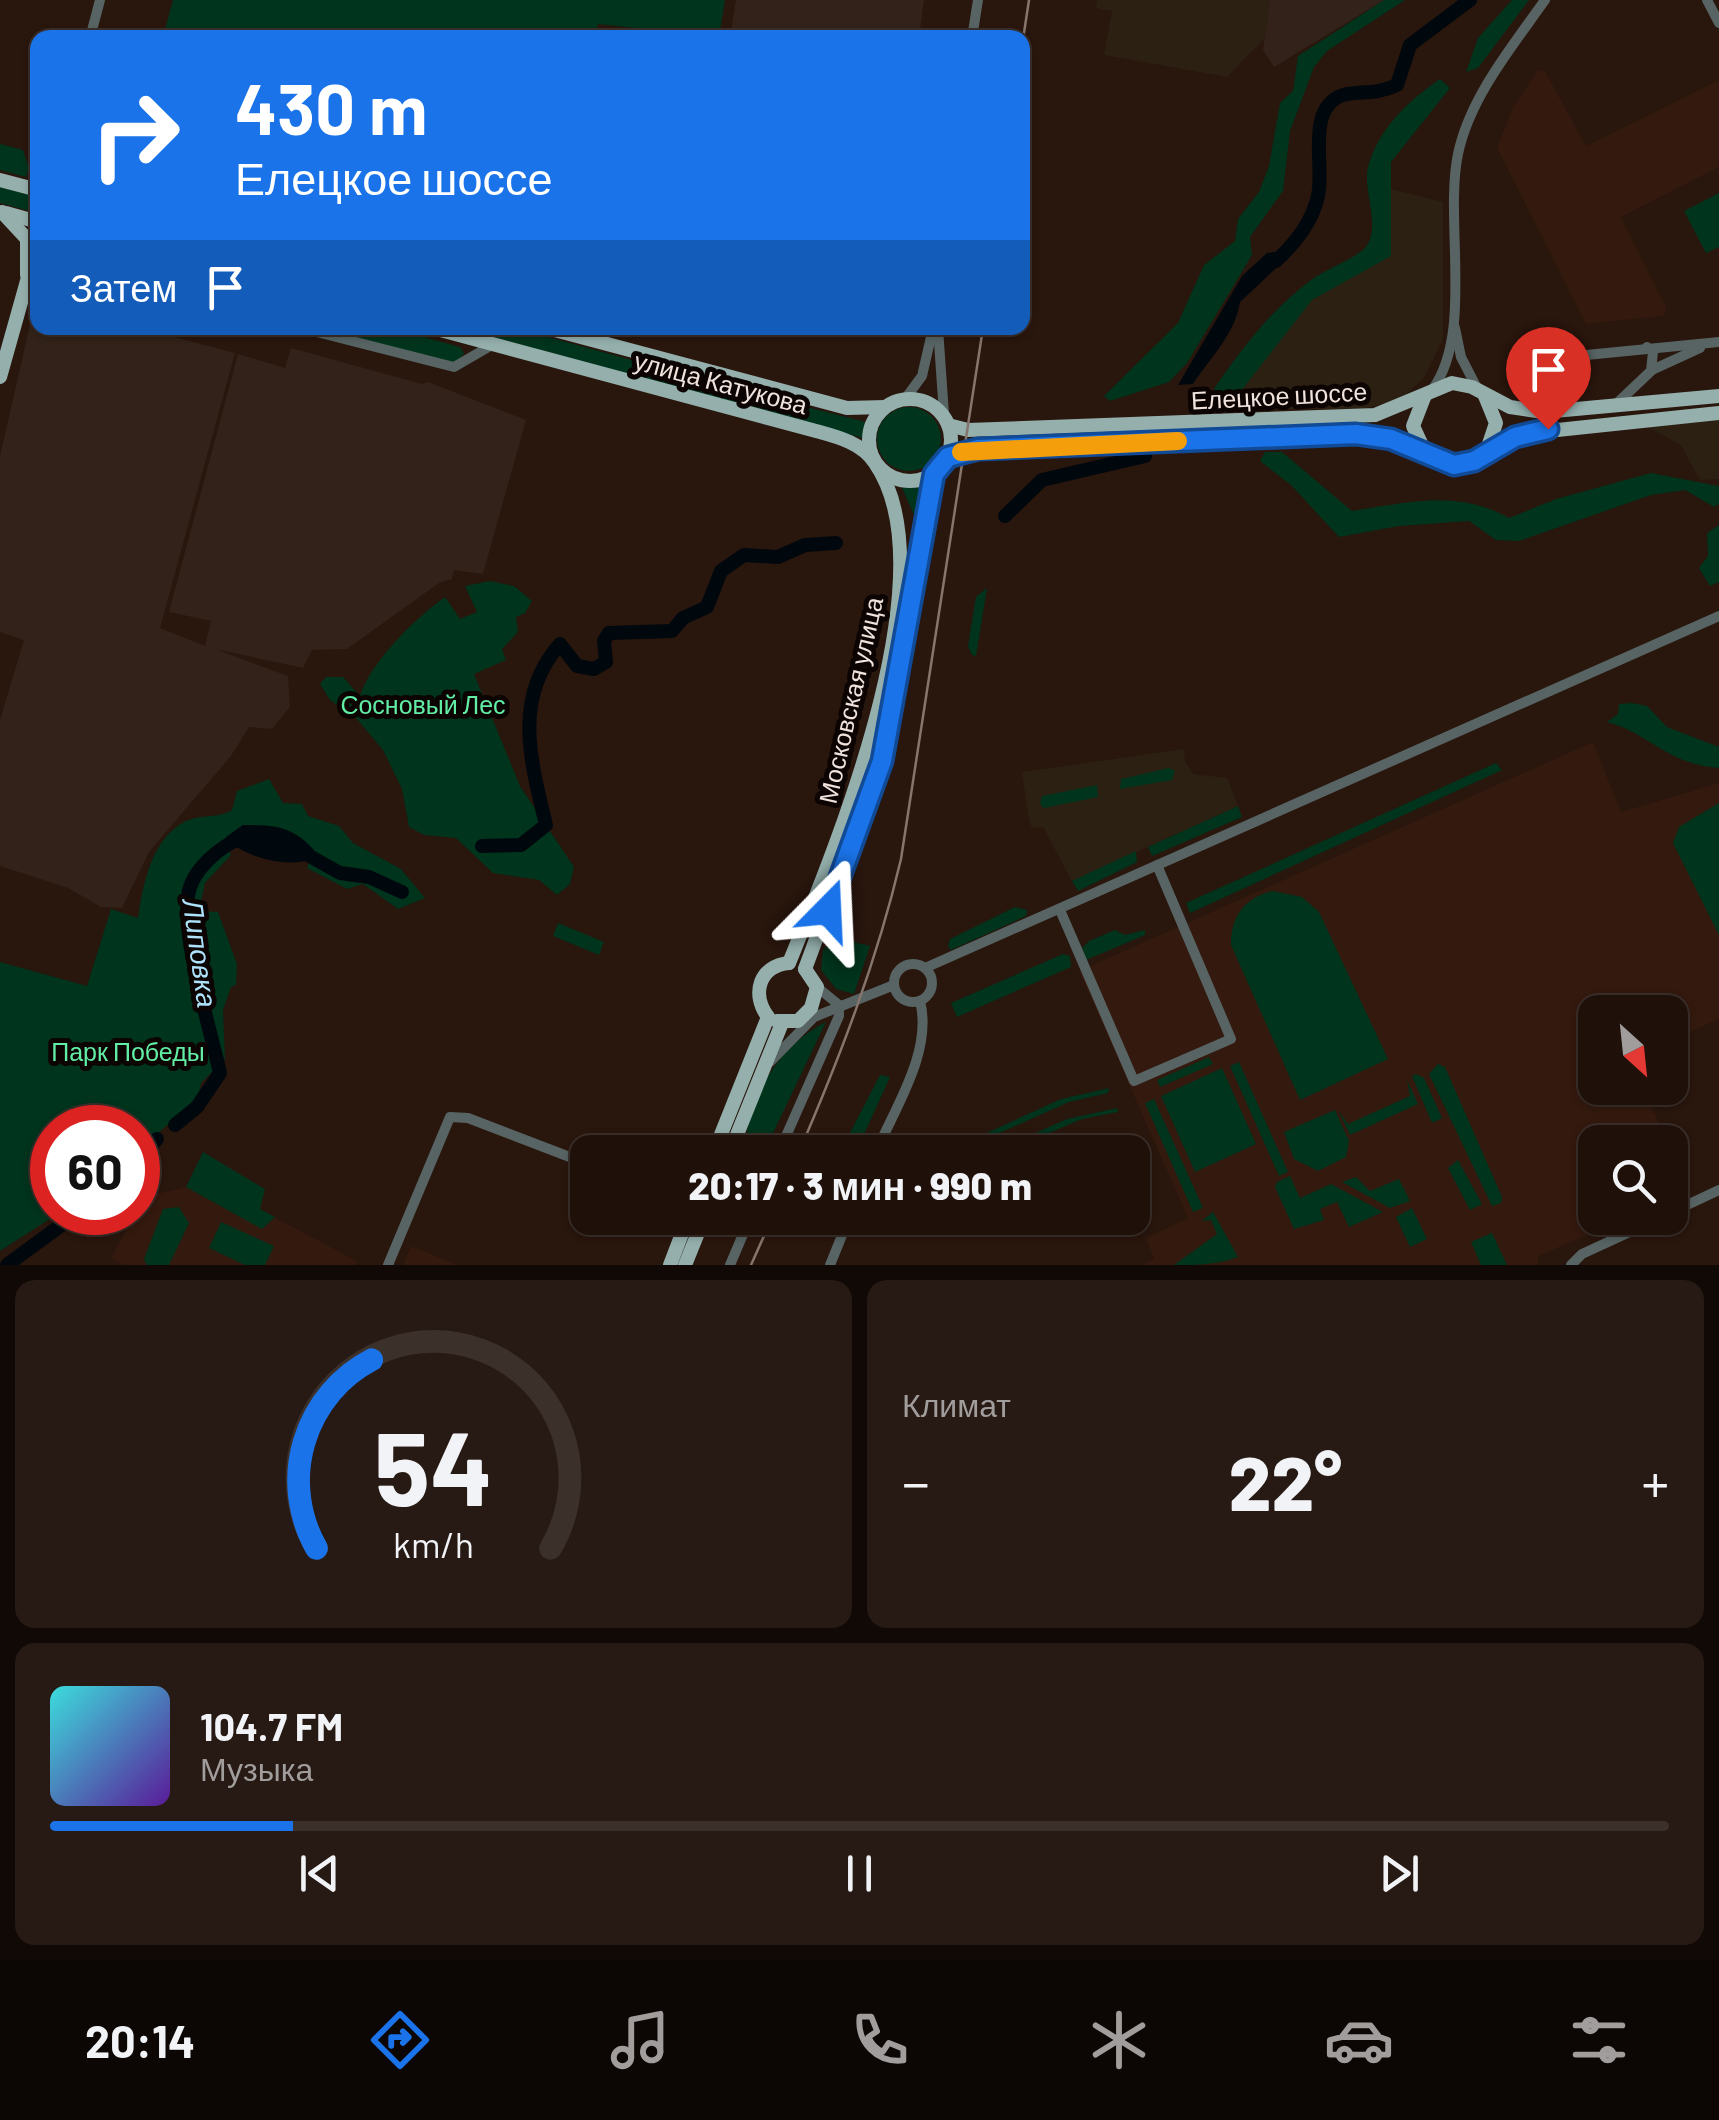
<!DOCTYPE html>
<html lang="ru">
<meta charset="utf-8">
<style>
:root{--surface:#1f100a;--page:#271913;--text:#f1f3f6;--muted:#a19d9c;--line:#3c302b;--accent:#1a73e8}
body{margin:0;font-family:Barlow,sans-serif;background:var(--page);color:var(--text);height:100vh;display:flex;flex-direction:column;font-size:38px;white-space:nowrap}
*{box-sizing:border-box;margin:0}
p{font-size:32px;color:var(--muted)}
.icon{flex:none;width:55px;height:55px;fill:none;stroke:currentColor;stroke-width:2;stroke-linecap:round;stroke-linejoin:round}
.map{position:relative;height:1265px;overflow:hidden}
.sheet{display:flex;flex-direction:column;gap:15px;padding:15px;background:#110906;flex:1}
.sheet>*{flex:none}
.guide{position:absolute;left:30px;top:30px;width:1000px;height:305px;border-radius:20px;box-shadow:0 2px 8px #0004,0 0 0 2px var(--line);background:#1a73e8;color:#fff;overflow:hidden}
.needle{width:65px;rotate:153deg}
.fabs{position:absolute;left:1578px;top:995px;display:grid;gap:20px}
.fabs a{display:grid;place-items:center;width:110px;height:110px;border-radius:20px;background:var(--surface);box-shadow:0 2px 8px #0004,0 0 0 2px var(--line);font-size:50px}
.speed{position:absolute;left:30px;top:1105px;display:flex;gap:20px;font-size:50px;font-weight:700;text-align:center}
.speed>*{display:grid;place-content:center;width:130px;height:130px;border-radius:50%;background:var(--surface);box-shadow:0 2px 8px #0004,0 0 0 2px var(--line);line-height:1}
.speed .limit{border:15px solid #d22;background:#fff;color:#111}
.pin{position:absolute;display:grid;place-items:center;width:85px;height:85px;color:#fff;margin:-102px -42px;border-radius:50% 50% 50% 0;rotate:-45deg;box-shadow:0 0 10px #0007}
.pin .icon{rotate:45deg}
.me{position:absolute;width:110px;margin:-55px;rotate:21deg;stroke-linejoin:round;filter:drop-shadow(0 0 8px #0008)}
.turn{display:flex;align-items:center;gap:35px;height:210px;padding:0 40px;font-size:45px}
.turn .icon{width:130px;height:130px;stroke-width:2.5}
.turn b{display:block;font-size:70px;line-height:85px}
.then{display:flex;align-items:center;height:95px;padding:0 40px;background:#0003;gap:20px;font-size:38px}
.big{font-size:75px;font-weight:800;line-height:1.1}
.sheet .widget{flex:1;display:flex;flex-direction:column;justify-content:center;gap:15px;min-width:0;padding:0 35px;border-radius:20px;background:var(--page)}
.sheet .dial{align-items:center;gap:0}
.dial svg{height:260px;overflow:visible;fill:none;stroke:var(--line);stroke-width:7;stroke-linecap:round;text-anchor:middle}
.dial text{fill:var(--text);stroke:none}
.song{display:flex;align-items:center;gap:30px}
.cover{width:120px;height:120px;border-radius:15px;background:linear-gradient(135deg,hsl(180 70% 55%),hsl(270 70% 35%))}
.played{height:10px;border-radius:5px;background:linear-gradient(90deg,var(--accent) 15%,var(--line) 15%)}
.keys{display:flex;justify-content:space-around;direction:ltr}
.heat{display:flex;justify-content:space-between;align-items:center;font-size:55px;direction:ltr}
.sheet .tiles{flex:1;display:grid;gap:15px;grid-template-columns:1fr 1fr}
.widget:last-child{grid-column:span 2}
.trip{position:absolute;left:570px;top:1135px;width:580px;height:100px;border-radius:20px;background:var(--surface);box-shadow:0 2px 8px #0004,0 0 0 2px var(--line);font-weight:800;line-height:100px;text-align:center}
.menu{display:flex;height:160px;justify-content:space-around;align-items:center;background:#0c0604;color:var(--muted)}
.menu .icon{width:70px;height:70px}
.menu .on{color:var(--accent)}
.menu b{font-size:45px;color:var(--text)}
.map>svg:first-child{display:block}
.commercial{fill:#2c2012}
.industrial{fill:#322219}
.built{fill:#33190e}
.green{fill:#00341c}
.water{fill:#00080e}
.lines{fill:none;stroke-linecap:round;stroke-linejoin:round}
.river{stroke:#00080e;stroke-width:14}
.minor{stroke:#576463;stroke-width:10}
.major{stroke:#94afac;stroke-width:14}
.rail{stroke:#85756d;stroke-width:2.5}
.route-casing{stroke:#114b97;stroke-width:25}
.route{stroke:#1a73e8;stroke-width:18}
.slow{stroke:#f59e0b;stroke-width:18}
.labels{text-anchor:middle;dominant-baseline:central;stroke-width:10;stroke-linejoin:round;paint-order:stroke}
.street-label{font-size:25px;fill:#f0e2dc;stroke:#0b0402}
.park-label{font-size:25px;fill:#62eda5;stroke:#0b0402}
.water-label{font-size:28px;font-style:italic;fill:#aee2fb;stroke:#0b0402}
</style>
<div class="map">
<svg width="1719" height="1265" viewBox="0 0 1719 1265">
<rect width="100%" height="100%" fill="#29160d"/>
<g class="commercial">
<polygon points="1097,0 1270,0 1265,38 1227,77 1104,55 1112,11 1096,8"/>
<polygon points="1391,189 1443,202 1443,339 1424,378 1401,399 1362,409 1226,409 1312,300 1391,256"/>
<polygon points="1719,419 1719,479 1700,480 1681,445 1647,427"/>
<polygon points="1184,749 1185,761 1193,774 1227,778 1238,806 1072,881 1043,827 1032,828 1029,821 1022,772"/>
</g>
<g class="industrial">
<polygon points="736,0 924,0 919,37 730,37"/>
<polygon points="1270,0 1384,0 1274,67 1263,50"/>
<polygon points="34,307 38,328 140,328 235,353 160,628 205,646 211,621 169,612 238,354 285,368 291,348 422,384 428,382 526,420 483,574 454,570 452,579 439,583 347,649 312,650 303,668 215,649 288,676 290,707 272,729 249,727 231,756 149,852 122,908 101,907 68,888 0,866 0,720 24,640 0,632 0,456"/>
</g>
<g class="built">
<polygon points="1538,70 1545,71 1586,146 1719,80 1719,167 1621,217 1667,309 1663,316 1586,324 1497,148 1512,109"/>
<polygon points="1593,742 1621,812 1719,783 1719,1019 1670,1041 1670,1012 1595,1012 1595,1088 1643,1088 1667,1142 1595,1142 1595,1218 1628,1218 1538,1256 1538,1265 1142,1265 1154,1259 1146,1238 1188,1218 1079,971"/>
<polygon points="1670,1150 1688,1192 1670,1199"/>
<polygon points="203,1152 265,1189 261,1210 357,1261 356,1265 122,1265 111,1258 144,1197 186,1187"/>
<polygon points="411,1246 458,1265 403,1265"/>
</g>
<g class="green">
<polygon points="173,0 725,0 719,37 598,24 595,38 163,37"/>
<polygon points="1384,0 1405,0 1327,51 1314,67 1290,131 1283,191 1250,237 1252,255 1187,363 1169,382 1110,401 1104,396 1178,323 1204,265 1235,241 1238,219 1259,192 1269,166 1280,103 1293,91 1298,56"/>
<polygon points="1512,0 1529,0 1478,68 1466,72 1478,38"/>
<path d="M1440 79 1450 88 1391 162V256L1312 300 1226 410 1214 389C1242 348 1271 310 1311 280 1325 270 1353 259 1364 249 1383 229 1362 191 1368 167 1378 129 1409 100 1440 79Z"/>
<polygon points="0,144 23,150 29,168 26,177 0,170"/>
<polygon points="0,187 37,197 37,213 0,203"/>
<polygon points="1719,193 1719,247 1706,253 1684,211"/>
<polygon points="316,328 391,328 460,347 464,353 457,364"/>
<polygon points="459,328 515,328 749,392 746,406"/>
<polygon points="755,394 862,421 866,423 862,438 752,407"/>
<circle cx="909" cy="439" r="32"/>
<path d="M1265 452H1282L1352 511C1409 502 1457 489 1509 518L1556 499 1651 473 1719 486V504L1714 507 1685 490 1651 495 1519 541 1496 540 1469 521 1399 526 1339 537 1292 486 1260 461Z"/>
<polygon points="926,487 918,548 915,517 902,488"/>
<polygon points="1719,525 1719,582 1710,586 1699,568 1708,556 1707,533"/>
<path d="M490 581 514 586 532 601 525 613 516 617 518 632 502 649 506 660 474 674 520 786 574 867 570 884 557 895 539 880 493 873 456 838 424 835 409 827 402 789 383 750 356 718 330 700 320 684 326 677H343L360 696C370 663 415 618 445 597L460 619 477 612 465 586Z"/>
<polygon points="987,588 976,656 972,655 968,646 976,597"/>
<path d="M1632 703 1647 706 1667 727 1719 747V768C1666 764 1651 734 1607 722L1618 714 1619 704Z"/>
<polygon points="1496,763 1502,770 1190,913 1186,903"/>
<polygon points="1169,768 1175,771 1172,780 1120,789 1121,779"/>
<path d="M269 779 283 803 302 804 308 816 339 826 353 843 401 869 425 898 398 909 363 884 347 889 307 868 314 850 243 825 220 842 226 843 231 855 205 883 199 911 218 912 237 964 236 985 231 987 223 1010 225 1059 201 1083 198 1098 138 1151V1128H52V1212L59 1213 0 1251V962L87 986 111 909 138 918C143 885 151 838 186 821 201 814 217 819 232 810L237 791Z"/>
<polygon points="1097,785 1098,797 1044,808 1040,804 1042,796"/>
<polygon points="1719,803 1719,935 1673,843 1679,827"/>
<polygon points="1238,806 1242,817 1152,856 1148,847"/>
<polygon points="1136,851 1137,862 1078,891 1072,881"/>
<path d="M1273 891 1302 897 1319 912 1388 1059 1300 1100 1231 945C1230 917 1245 897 1273 891Z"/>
<polygon points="1015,907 1027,910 1026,916 951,950 948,946 950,939"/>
<polygon points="558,923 604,942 599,955 553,936"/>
<polygon points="1115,930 1125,935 1145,930 1145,935 1086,960 1082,948 1089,941"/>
<polygon points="836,938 870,946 854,994 836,989 821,970 823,950"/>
<polygon points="1063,954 1070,956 1071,967 957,1017 951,1003"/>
<path d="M826 1022 764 1152H742C747 1141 746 1133 749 1122 758 1081 789 1040 826 1022Z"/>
<polygon points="1209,1057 1213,1064 1160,1087 1157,1080"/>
<polygon points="1239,1062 1288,1172 1279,1176 1230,1066"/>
<polygon points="1438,1064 1445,1067 1502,1197 1501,1203 1492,1206 1429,1074"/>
<polygon points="1222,1068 1256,1144 1195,1172 1161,1096"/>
<polygon points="1416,1074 1424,1078 1442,1118 1432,1123 1412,1076"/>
<polygon points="880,1075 890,1077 856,1152 840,1152"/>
<polygon points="1407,1080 1418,1104 1350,1135 1338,1110 1348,1124 1410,1096"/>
<polygon points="1109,1088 1108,1093 1069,1102 957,1152 945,1152 1061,1099"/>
<polygon points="1154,1099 1203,1208 1193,1212 1145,1103"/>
<polygon points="1117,1108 1118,1112 1082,1119 1004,1152 993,1152 1067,1119"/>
<polygon points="1335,1110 1349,1141 1346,1157 1318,1171 1294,1159 1284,1132"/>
<polygon points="203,1152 265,1189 260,1209 275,1217 262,1229 186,1187"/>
<polygon points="1458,1160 1482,1204 1470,1210 1448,1168"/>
<polygon points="1290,1176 1300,1198 1331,1184 1383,1212 1349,1227 1337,1202 1320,1209 1324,1220 1294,1229 1275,1187 1277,1182"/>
<polygon points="1356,1177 1370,1191 1399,1179 1410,1201 1390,1208 1342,1182"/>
<polygon points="179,1207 189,1223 169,1265 147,1265 144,1259 163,1209"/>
<polygon points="1412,1208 1427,1239 1410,1247 1396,1217"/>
<path d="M1213 1212 1238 1257C1215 1265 1199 1265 1174 1265L1217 1234 1211 1220 1202 1221Z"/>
<polygon points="221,1222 274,1246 265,1265 245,1265 209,1248"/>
<polygon points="1492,1233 1507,1265 1481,1265 1471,1242"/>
</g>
<g class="water">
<path d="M1288 250 1289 256 1240 302C1235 335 1209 359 1193 384L1178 385 1242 276 1267 253Z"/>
<path d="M243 825C275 825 292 826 314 850L311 859C290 869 238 856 226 837Z"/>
</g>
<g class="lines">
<g class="river">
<path d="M1276 261C1295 243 1312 223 1318 196 1325 166 1305 108 1343 95 1360 90 1373 96 1397 85L1410 45 1470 0"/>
<polyline points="1005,516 1042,480 1145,456"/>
<path d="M482 846 521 845 546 825C531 762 512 698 560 644L577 666 594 669 606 662 604 641 609 633 672 631 683 618 707 607 721 571 744 555 778 557 805 545 836 543"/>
<polyline points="297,849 340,873 369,877 402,892"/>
<path d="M175 1125 197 1107 220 1073C210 1027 182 940 188 896 191 870 221 845 244 837"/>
<polyline points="138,1160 157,1139"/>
<polyline points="7,1265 79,1212"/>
</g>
<g class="minor">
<polyline points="1707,0 1719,23"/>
<polyline points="90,38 100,0"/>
<polyline points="972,38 978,0"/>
<polyline points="301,328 454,367 492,345"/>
<polyline points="938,328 944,414"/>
<polyline points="1455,328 1461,357 1478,390"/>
<polyline points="1537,338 1556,358 1719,342"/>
<polyline points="1652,370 1700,348"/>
<path d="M1432 390C1474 334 1444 221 1458 154 1470 97 1512 47 1545 0"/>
<polyline points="905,399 922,376 933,328"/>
<polyline points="1613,407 1651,371 1653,352 1647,347"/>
<polyline points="1060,910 1134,1081 1231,1039 1157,865"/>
<circle cx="913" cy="983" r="19"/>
<polyline points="925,968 1719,616"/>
<polyline points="817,987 839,1005"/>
<polyline points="770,1062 814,1017 894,985"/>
<polyline points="779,1152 839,1016 839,1005"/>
<path d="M876 1152C895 1108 933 1051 920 1001"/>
<polyline points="1670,1213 1719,1190"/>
<polyline points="388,1265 450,1117 468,1118 588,1164"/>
<polyline points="730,1265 750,1218"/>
<polyline points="830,1265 849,1218"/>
<polyline points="1571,1265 1582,1254 1660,1218"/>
</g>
<g class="major">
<polyline points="0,180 38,190"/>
<polyline points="2,212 27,239 27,275"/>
<polyline points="6,213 38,222"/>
<path d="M433 328 816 431C838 437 862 443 875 463 951 573 835 849 789 963"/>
<polyline points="547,328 847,408 885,407"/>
<polyline points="0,377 27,281 38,259"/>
<polyline points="1485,396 1496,423 1487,450"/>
<circle cx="910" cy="440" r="41"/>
<polyline points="948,425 968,430 1375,415 1452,383 1472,387 1510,407 1543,412 1719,396"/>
<polyline points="1425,452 1413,426 1425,395"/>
<polyline points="948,457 977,449 1356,434 1391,439 1454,465 1473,461 1529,433 1719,413"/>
<polyline points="805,969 882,761 914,604 934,474"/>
<path d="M768 1017C751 994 759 966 789 963"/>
<polyline points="777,1021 798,1021 811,1008 817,987 805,969"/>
<polyline points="714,1152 768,1017"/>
<polyline points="730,1152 782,1023"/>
<polyline points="670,1265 688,1218"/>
<polyline points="685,1265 704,1218"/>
</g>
<g class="rail">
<polyline points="1022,46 1029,0"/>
<path d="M799 1152C840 1057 877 961 901 859L983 328"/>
<polyline points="751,1265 772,1218"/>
</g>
</g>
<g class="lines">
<g class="route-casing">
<polyline id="route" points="828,910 882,761 934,474 948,457 978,449 1356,434 1391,439 1454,465 1474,461 1515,437 1548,429"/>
</g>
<use href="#route" class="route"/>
<polyline class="slow" points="961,452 1178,441"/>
</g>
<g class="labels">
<g class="street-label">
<text transform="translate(721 382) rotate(15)">улица Катукова</text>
<text transform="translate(1279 395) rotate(-3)">Елецкое шоссе</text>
<text transform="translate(850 700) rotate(-77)">Московская улица</text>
</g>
<g class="park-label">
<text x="423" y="704">Сосновый Лес</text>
<text x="128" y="1051">Парк Победы</text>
</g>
<g class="water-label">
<text transform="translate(201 953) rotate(82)">Липовка</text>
</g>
</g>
</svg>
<div class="fabs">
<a><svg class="needle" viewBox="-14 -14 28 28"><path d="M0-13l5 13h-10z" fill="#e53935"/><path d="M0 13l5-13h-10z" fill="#a19d9c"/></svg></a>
<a><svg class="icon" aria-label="search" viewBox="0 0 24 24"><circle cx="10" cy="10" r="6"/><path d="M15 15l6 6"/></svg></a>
</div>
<div class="speed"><div class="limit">60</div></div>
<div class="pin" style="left:1548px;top:429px;background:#d93025"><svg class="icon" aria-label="arrive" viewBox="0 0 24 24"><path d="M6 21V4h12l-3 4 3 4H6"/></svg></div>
<svg class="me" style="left:828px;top:910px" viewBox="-20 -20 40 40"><path d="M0-17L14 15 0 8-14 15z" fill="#1a73e8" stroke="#fff" stroke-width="4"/></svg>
<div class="trip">20:17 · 3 мин · 990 m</div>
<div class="guide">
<div class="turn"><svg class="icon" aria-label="right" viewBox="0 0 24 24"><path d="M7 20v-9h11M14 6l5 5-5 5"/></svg><div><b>430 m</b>Елецкое шоссе</div></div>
<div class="then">Затем<svg class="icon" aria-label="arrive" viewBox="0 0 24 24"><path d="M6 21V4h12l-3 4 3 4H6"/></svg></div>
</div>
</div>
<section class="sheet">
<div class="tiles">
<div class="widget dial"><svg viewBox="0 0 100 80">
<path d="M14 69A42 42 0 1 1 86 69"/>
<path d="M14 69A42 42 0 0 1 31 11" stroke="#1a73e8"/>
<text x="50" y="56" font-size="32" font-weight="700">54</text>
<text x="50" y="72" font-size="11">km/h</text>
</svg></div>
<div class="widget"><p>Климат</p>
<div class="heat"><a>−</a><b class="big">22°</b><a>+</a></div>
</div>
<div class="widget">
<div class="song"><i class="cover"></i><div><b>104.7 FM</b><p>Музыка</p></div></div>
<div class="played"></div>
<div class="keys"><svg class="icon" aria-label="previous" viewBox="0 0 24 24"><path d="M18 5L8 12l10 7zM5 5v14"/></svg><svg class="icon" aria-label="pause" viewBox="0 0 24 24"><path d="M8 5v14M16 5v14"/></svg><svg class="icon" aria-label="next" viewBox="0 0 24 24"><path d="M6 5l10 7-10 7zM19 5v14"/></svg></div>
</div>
</div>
</section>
<nav class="menu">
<b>20:14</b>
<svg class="icon on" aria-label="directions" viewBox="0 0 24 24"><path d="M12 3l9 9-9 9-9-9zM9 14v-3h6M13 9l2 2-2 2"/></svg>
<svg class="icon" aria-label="music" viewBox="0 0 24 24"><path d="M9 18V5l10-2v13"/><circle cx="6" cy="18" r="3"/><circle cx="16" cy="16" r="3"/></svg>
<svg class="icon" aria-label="phone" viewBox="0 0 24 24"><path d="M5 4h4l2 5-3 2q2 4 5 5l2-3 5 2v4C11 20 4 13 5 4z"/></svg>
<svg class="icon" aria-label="climate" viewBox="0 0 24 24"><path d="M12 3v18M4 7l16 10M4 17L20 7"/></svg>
<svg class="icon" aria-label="car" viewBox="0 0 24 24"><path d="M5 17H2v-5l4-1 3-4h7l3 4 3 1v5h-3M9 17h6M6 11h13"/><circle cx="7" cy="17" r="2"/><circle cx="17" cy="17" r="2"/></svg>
<svg class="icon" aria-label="filters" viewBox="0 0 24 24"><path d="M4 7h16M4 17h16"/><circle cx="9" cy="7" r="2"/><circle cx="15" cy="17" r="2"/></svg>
</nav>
